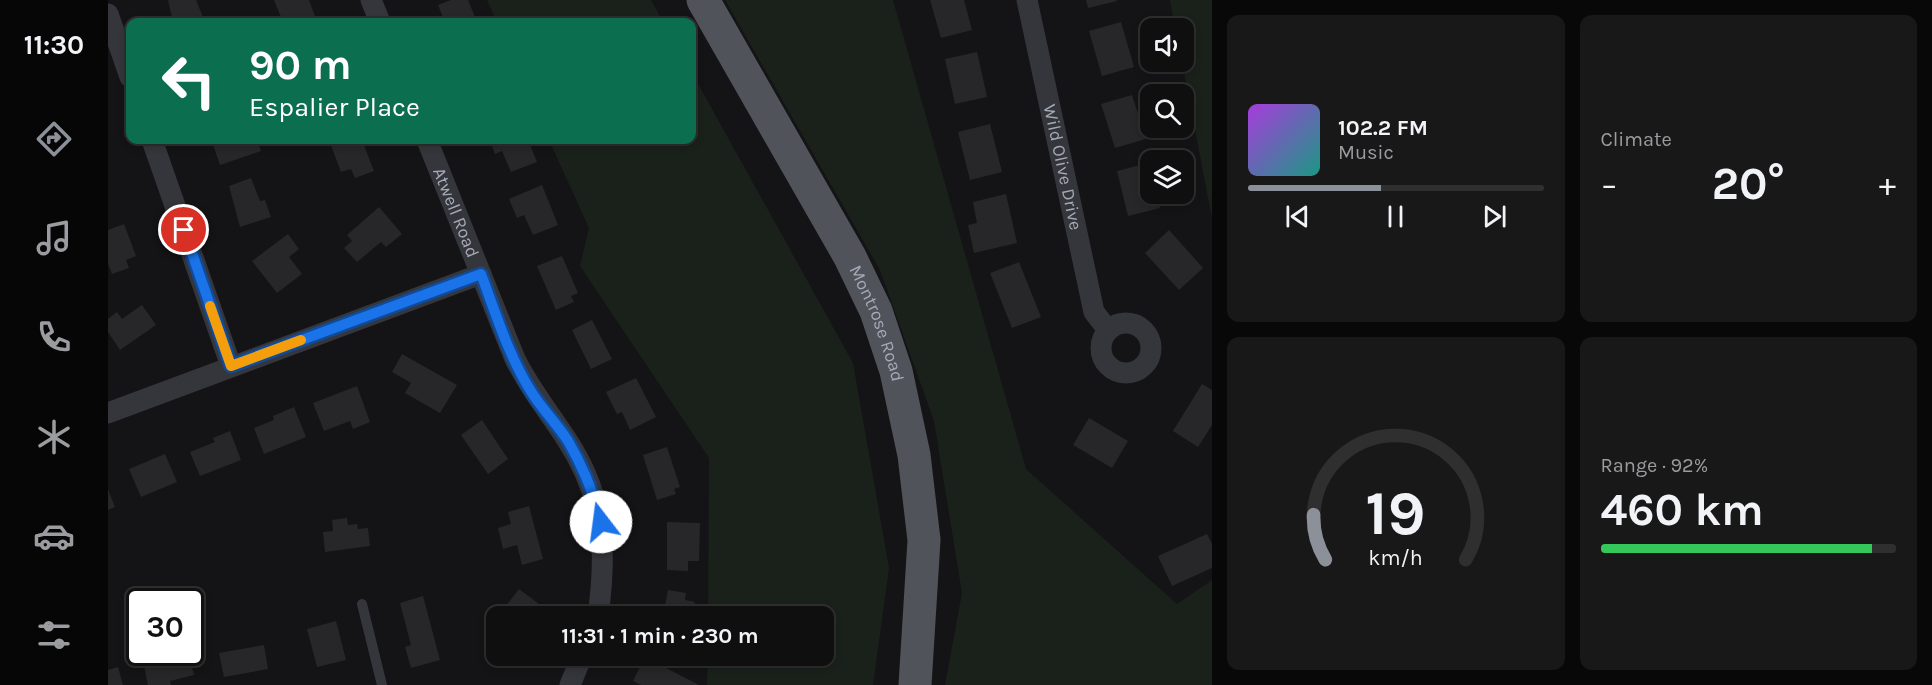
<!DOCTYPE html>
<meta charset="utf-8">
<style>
:root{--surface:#0f0f10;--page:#181819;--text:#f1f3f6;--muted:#9b9c9f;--line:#2f2f30;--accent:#8c9099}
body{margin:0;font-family:Karla,sans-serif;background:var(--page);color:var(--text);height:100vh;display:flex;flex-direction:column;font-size:22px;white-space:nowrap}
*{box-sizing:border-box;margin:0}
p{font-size:20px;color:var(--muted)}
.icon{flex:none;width:33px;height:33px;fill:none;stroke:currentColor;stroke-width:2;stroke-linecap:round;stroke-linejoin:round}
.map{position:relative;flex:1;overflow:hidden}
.details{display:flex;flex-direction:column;gap:15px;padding:15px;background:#080809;width:720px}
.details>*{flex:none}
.banner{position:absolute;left:18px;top:18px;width:570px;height:126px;border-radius:12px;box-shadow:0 3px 9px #0003,0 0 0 2px var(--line);background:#0b6e4f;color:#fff;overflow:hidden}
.buttons{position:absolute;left:1032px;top:18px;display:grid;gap:12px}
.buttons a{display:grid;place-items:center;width:54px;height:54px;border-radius:12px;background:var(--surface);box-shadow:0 3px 9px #0003,0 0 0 2px var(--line);font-size:30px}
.speed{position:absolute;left:18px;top:588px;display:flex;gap:12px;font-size:30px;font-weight:700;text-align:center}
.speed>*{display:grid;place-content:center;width:78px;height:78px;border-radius:50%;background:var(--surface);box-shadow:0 3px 9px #0003,0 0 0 2px var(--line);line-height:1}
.speed .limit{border:3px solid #111;border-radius:9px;background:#fff;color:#111}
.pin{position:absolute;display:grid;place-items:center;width:51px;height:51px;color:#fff;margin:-26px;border:3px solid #fff;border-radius:50%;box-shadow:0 2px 6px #0007}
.me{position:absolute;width:66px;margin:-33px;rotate:345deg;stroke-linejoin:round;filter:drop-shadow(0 0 4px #0008)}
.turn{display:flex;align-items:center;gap:21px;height:126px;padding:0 24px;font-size:27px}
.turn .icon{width:78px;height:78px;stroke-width:2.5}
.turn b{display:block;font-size:42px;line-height:51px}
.big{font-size:45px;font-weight:700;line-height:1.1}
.details .widget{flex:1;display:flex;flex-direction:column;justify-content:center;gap:9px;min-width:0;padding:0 21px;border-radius:12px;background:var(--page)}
.details .dial{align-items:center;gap:0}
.dial svg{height:156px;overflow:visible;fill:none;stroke:var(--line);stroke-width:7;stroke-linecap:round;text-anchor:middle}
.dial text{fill:var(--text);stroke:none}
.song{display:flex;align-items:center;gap:18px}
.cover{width:72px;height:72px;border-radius:9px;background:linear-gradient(135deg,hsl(280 70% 55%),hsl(170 70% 35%))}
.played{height:6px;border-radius:3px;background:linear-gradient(90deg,var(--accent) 45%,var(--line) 45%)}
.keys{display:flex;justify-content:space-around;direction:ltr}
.heat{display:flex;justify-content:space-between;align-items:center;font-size:33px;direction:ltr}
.charge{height:9px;border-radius:4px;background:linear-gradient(90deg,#34c759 92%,var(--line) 0)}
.details .tiles{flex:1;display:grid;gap:15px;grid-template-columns:repeat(2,1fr)}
.trip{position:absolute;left:378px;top:606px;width:348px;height:60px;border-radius:12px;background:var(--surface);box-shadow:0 3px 9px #0003,0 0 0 2px var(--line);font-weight:700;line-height:60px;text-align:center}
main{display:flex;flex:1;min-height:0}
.tabs{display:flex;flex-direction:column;width:108px;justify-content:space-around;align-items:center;background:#060606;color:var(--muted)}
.tabs .icon{width:42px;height:42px}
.tabs .selected{color:var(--accent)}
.tabs b{font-size:27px;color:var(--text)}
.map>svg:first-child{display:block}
.green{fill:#1a211b}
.building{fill:#27272a}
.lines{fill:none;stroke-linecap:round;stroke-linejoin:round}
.lane{stroke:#35363b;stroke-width:10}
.street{stroke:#35363b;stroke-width:21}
.primary{stroke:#51535a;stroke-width:33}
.route-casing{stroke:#114b97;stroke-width:15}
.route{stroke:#1a73e8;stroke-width:10}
.slow{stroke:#f59e0b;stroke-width:10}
.labels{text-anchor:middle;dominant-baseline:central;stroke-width:6;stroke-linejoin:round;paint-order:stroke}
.street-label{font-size:18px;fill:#a5aab7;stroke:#0f0f11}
</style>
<main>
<nav class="tabs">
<b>11:30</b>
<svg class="icon selected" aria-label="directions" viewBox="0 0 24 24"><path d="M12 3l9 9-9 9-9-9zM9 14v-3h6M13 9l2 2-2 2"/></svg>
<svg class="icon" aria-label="music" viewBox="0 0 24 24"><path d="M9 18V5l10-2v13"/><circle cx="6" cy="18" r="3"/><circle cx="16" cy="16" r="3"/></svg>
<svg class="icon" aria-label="phone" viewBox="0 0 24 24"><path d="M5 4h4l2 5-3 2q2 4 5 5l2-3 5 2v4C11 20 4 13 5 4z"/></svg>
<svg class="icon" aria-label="climate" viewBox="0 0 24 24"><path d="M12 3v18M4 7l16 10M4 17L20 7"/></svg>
<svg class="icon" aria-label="car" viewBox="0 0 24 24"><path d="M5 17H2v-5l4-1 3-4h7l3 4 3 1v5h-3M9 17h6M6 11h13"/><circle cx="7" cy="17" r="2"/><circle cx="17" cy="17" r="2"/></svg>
<svg class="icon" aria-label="filters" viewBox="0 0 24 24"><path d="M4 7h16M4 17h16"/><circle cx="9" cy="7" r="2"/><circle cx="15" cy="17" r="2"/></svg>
</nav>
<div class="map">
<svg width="1104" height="685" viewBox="0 0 1104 685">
<rect width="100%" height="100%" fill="#141416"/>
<g class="green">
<polygon points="379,0 543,0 555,22 389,22"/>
<polygon points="617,0 785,0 918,469 1069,604 1104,580 1104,685 837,685 854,593 826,421 772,270"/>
<polygon points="1062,0 1104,0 1104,218 1074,62 1076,28 1067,28"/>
<polygon points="584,73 745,363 781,568 765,685 599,685 600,656 716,656 716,616 600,616 601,458 472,266 481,228 441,140 584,140"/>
</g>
<g class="building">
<polygon points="60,0 88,0 97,22 65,22"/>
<polygon points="166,0 201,0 209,22 186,22 185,18 175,22"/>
<polygon points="343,0 360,0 369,22 337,22 330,5"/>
<polygon points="822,0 856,0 864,30 833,38"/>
<polygon points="978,0 1008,0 1009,1 980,8"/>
<polygon points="1013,22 1026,67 994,76 981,31"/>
<polygon points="869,52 879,97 847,104 837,59"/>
<polygon points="1024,95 1038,139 1007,148 993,104"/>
<polygon points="882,124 894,172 862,180 850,132"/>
<polygon points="108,140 149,140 153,151 112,165 104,142"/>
<polygon points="221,140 254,140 266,171 247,178 243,169 233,172"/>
<polygon points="382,140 420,140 429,162 403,172 394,151 387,154"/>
<polygon points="1040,163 1042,194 1048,194 1052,208 1020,216 1009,171"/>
<polygon points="143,178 152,201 157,200 163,217 132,227 121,186"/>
<polygon points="434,185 450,225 425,235 416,215 409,218 401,199"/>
<polygon points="898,194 909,243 866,253 860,225 869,223 865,202"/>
<polygon points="271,207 294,234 278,247 273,242 249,262 236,248 244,241 239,235"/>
<polygon points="16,224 28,256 18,260 21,268 4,274 0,264 0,230"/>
<polygon points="1061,230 1095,268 1071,290 1037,253"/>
<polygon points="180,234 191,249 181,257 194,274 169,293 144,261"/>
<polygon points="454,256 470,293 463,296 466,302 448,310 429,266"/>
<polygon points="911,262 933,317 904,328 882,273"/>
<polygon points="34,305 48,325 12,350 0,332 0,319 9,312 14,319"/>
<polygon points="484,320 504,359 483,369 464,330"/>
<polygon points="294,354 349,385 332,413 297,393 303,383 284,372"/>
<polygon points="528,378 548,417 522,430 514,412 509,414 498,392"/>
<polygon points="1094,384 1104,390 1104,425 1090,447 1065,431"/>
<polygon points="249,386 262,422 245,429 242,421 216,431 205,403"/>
<polygon points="186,407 198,437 156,454 146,428 166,420 165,416"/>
<polygon points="981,418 1020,441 1004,468 965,445"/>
<polygon points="374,420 400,459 380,474 353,435"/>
<polygon points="122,431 133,460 92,476 82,452 107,442 105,438"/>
<polygon points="559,447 572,487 566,489 568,494 549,500 535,455"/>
<polygon points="57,454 69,482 33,497 21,469"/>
<polygon points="0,489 7,507 0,510"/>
<polygon points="421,506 435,559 414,565 409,545 395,549 390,528 403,524 400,512"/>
<polygon points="239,518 240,525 249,524 250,529 260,528 262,546 217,552 215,532 225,531 224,520"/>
<polygon points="559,522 592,523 591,561 580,561 580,571 559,570"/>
<polygon points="1099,534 1104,544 1104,568 1064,586 1050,556"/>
<polygon points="411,589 431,604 422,616 390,616"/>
<polygon points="560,590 578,593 577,600 587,602 584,616 555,616"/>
<polygon points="315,596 332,660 303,668 297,647 303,645 292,603"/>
<polygon points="228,621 238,660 209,667 199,629"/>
<polygon points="156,645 160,669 116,677 111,653"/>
<polygon points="69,652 80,652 86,675 62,681 63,685 40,685 35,661"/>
<polygon points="537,657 591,685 533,685 525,681"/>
<polygon points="10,667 15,685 0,685 0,670"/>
</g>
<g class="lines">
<polyline class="lane" points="254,604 274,685"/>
<g class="street">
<polyline points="263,0 272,22"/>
<path id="s1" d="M919 0 986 312 1000 330"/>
<polyline points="0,14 22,77"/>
<polyline points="44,140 123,366"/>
<path id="s2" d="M319 140 407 359C423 391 441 412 459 440 497 498 499 550 490 616"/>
<circle cx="1018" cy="348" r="25"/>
<polyline points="0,413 373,274"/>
<polyline points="462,685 474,656"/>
</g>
<path class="primary" id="s3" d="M595 0 742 257 768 311 788 371 806 455 816 540 807 685"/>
</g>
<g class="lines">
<g class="route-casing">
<path id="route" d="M76 230 123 366 373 274C388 314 401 357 424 393 435 410 449 424 460 441 475 467 486 493 493 522"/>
</g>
<use href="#route" class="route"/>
<polyline class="slow" points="102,306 123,366 193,340"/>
</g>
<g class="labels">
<g class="street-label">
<text stroke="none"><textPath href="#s1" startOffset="171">Wild Olive Drive</textPath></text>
<text stroke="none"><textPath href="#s2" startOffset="78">Atwell Road</textPath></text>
<text stroke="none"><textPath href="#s3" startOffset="368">Montrose Road</textPath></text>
</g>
</g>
</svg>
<div class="buttons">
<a><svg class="icon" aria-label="sound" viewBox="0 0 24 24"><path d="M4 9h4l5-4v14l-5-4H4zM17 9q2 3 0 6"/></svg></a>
<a><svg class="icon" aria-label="search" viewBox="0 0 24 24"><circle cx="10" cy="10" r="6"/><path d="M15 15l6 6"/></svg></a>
<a><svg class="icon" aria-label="layers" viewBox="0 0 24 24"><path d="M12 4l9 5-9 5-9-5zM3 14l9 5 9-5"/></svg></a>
</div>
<div class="speed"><div class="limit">30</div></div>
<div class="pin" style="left:76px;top:230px;background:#d93025"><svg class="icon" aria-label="arrive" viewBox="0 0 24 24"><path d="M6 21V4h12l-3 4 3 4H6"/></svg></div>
<svg class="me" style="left:493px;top:522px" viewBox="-20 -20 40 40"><circle r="19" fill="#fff"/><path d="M0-13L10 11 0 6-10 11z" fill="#1a73e8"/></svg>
<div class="trip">11:31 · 1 min · 230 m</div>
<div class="banner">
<div class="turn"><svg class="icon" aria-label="left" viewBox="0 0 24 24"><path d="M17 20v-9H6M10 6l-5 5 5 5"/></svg><div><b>90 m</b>Espalier Place</div></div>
</div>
</div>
<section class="details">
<div class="tiles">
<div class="widget">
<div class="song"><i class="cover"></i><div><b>102.2 FM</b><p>Music</p></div></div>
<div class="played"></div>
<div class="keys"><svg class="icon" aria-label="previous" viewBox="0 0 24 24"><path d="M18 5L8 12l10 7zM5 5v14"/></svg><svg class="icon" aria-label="pause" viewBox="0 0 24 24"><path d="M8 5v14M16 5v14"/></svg><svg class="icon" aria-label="next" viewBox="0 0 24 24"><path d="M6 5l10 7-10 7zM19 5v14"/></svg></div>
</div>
<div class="widget"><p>Climate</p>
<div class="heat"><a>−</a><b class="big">20°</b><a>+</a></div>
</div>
<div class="widget dial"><svg viewBox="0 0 100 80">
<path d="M14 69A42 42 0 1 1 86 69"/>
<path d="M14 69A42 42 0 0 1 8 46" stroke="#8c9099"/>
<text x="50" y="56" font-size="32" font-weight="700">19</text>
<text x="50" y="72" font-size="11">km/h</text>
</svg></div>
<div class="widget"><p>Range · 92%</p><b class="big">460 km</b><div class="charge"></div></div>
</div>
</section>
</main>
